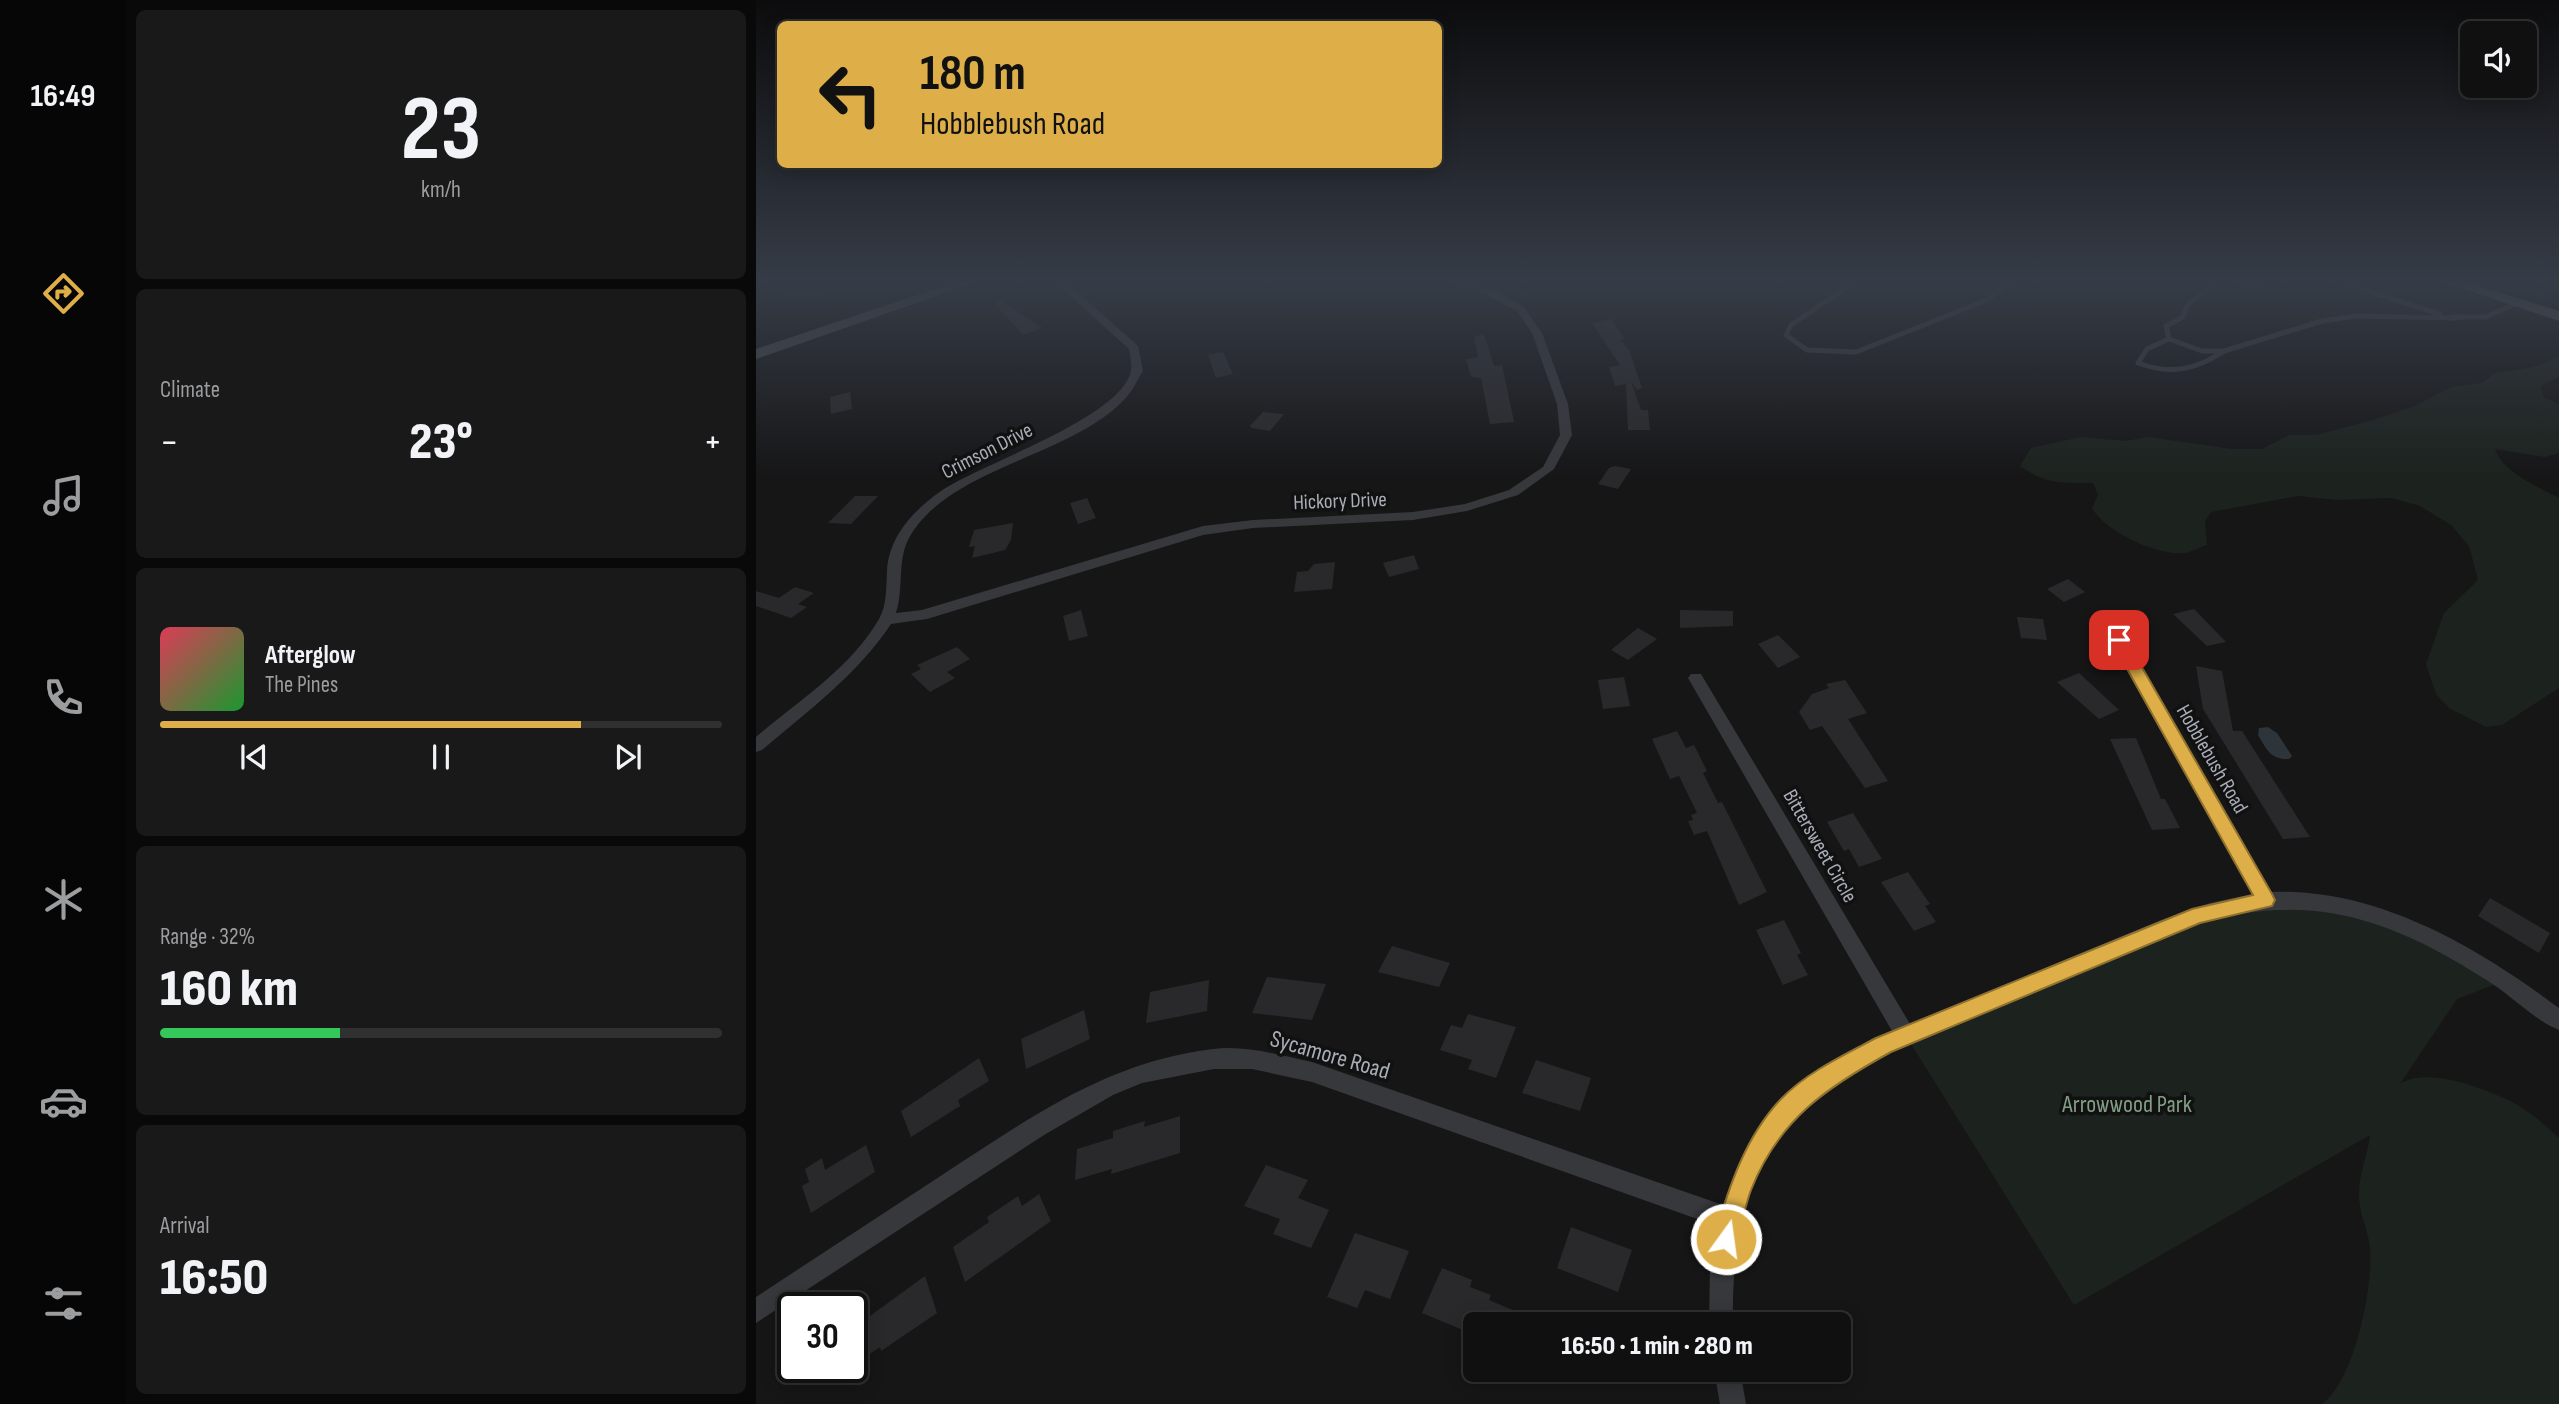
<!DOCTYPE html>
<meta charset="utf-8">
<style>
:root{--surface:#101011;--page:#19191a;--text:#f1f3f6;--muted:#9c9d9f;--line:#303031;--accent:#deaf48}
body{margin:0;font-family:"Sofia Sans Condensed",sans-serif;background:var(--page);color:var(--text);height:100vh;display:flex;flex-direction:column;font-size:26px;white-space:nowrap}
*{box-sizing:border-box;margin:0}
p{font-size:23px;color:var(--muted)}
.icon{flex:none;width:38px;height:38px;fill:none;stroke:currentColor;stroke-width:2;stroke-linecap:round;stroke-linejoin:round}
.map{position:relative;flex:1;overflow:hidden}
.side{display:flex;flex-direction:column;gap:10px;padding:10px;background:#090909;width:630px}
.side>*{flex:none}
.hud{position:absolute;left:21px;top:21px;width:665px;height:147px;border-radius:10px;box-shadow:0 4px 18px #0003,0 0 0 2px var(--line);background:#deaf48;color:#111;overflow:hidden}
.tools{position:absolute;left:1704px;top:21px;display:grid;gap:14px}
.tools a{display:grid;place-items:center;width:77px;height:77px;border-radius:10px;background:var(--surface);box-shadow:0 4px 18px #0003,0 0 0 2px var(--line);font-size:35px}
.speed{position:absolute;left:21px;top:1292px;display:flex;gap:14px;font-size:35px;font-weight:700;text-align:center}
.speed>*{display:grid;place-content:center;width:91px;height:91px;border-radius:50%;background:var(--surface);box-shadow:0 4px 18px #0003,0 0 0 2px var(--line);line-height:1}
.speed .limit{border:4px solid #111;border-radius:10px;background:#fff;color:#111}
.pin{position:absolute;display:grid;place-items:center;width:60px;height:60px;color:#fff;margin:-30px;border-radius:14px;box-shadow:0 4px 10px #0006}
.me{position:absolute;width:77px;margin:-38px;rotate:14deg;stroke-linejoin:round;filter:drop-shadow(0 0 5px #0008)}
.turn{display:flex;align-items:center;gap:24px;height:147px;padding:0 28px;font-size:32px}
.turn .icon{width:91px;height:91px;stroke-width:2.5}
.turn b{display:block;font-size:49px;line-height:60px}
.big{font-size:52px;font-weight:800;line-height:1.1}
.side .widget{flex:1;display:flex;flex-direction:column;justify-content:center;gap:10px;min-width:0;padding:0 24px;border-radius:10px;background:var(--page)}
.side .dial{align-items:center;gap:0}
.dial b{font-size:91px;line-height:1}
.song{display:flex;align-items:center;gap:21px}
.cover{width:84px;height:84px;border-radius:10px;background:linear-gradient(135deg,hsl(350 70% 55%),hsl(130 70% 35%))}
.played{height:7px;border-radius:4px;background:linear-gradient(90deg,var(--accent) 75%,var(--line) 75%)}
.keys{display:flex;justify-content:space-around;direction:ltr}
.heat{display:flex;justify-content:space-between;align-items:center;font-size:38px;direction:ltr}
.charge{height:10px;border-radius:5px;background:linear-gradient(90deg,#34c759 32%,var(--line) 0)}
.trip{position:absolute;left:707px;top:1312px;width:388px;height:70px;border-radius:10px;background:var(--surface);box-shadow:0 4px 18px #0003,0 0 0 2px var(--line);font-weight:800;line-height:70px;text-align:center}
main{display:flex;flex:1;min-height:0}
.tab-bar{display:flex;flex-direction:column;width:126px;justify-content:space-around;align-items:center;background:#060607;color:var(--muted)}
.tab-bar .icon{width:49px;height:49px}
.tab-bar .on{color:var(--accent)}
.tab-bar b{font-size:32px;color:var(--text)}
.map>svg:first-child{display:block}
.green{fill:#1c221d}
.water{fill:#2d343a}
.building{fill:#29292b}
.lines{fill:none;stroke-linecap:round;stroke-linejoin:round}
.lane{stroke:#37383c;stroke-width:5}
.street{fill:#37383c;fill-rule:evenodd}
.secondary{fill:#45474c;fill-rule:evenodd}
.primary{fill:#54555b;fill-rule:evenodd}
.route{fill:#deaf48;stroke:#90722f;stroke-width:2}
.labels{text-anchor:middle;dominant-baseline:central;stroke-width:7;stroke-linejoin:round;paint-order:stroke}
.street-label{font-size:21px;fill:#a9adb6;stroke:#111112}
.near-street-label{font-size:24px;fill:#a9adb6;stroke:#111112}
.near-park-label{font-size:24px;fill:#829f85;stroke:#111112}
</style>
<main>
<nav class="tab-bar">
<b>16:49</b>
<svg class="icon on" aria-label="directions" viewBox="0 0 24 24"><path d="M12 3l9 9-9 9-9-9zM9 14v-3h6M13 9l2 2-2 2"/></svg>
<svg class="icon" aria-label="music" viewBox="0 0 24 24"><path d="M9 18V5l10-2v13"/><circle cx="6" cy="18" r="3"/><circle cx="16" cy="16" r="3"/></svg>
<svg class="icon" aria-label="phone" viewBox="0 0 24 24"><path d="M5 4h4l2 5-3 2q2 4 5 5l2-3 5 2v4C11 20 4 13 5 4z"/></svg>
<svg class="icon" aria-label="climate" viewBox="0 0 24 24"><path d="M12 3v18M4 7l16 10M4 17L20 7"/></svg>
<svg class="icon" aria-label="car" viewBox="0 0 24 24"><path d="M5 17H2v-5l4-1 3-4h7l3 4 3 1v5h-3M9 17h6M6 11h13"/><circle cx="7" cy="17" r="2"/><circle cx="17" cy="17" r="2"/></svg>
<svg class="icon" aria-label="filters" viewBox="0 0 24 24"><path d="M4 7h16M4 17h16"/><circle cx="9" cy="7" r="2"/><circle cx="15" cy="17" r="2"/></svg>
</nav>
<section class="side">
<div class="widget dial"><b>23</b><p>km/h</p></div>
<div class="widget"><p>Climate</p>
<div class="heat"><a>−</a><b class="big">23°</b><a>+</a></div>
</div>
<div class="widget">
<div class="song"><i class="cover"></i><div><b>Afterglow</b><p>The Pines</p></div></div>
<div class="played"></div>
<div class="keys"><svg class="icon" aria-label="previous" viewBox="0 0 24 24"><path d="M18 5L8 12l10 7zM5 5v14"/></svg><svg class="icon" aria-label="pause" viewBox="0 0 24 24"><path d="M8 5v14M16 5v14"/></svg><svg class="icon" aria-label="next" viewBox="0 0 24 24"><path d="M6 5l10 7-10 7zM19 5v14"/></svg></div>
</div>
<div class="widget"><p>Range · 32%</p><b class="big">160 km</b><div class="charge"></div></div>
<div class="widget"><p>Arrival</p><b class="big">16:50</b></div>
</section>
<div class="map">
<svg width="1803" height="1404" viewBox="0 0 1803 1404">
<rect width="100%" height="100%" fill="#161617"/>
<g class="green">
<polygon points="16,281 89,281 73,297 39,301 29,298 24,283"/>
<path d="M1803 357V377L1785 386 1787 397 1803 404V453L1789 457 1739 449C1746 472 1783 487 1803 498V688L1746 725 1730 727 1693 708 1680 694 1670 664 1688 613 1722 580 1713 546 1695 525 1664 506 1635 498 1581 500 1542 496 1455 512 1449 521 1451 545C1444 547 1436 552 1429 553 1402 556 1349 532 1336 508L1342 495 1337 483C1305 483 1291 485 1264 466L1275 448 1325 437 1370 441 1392 437 1476 449H1506L1533 435H1560L1617 420 1659 406 1695 387 1726 383 1739 373 1778 367Z"/>
<path d="M1510 900 1635 921 1750 980 1701 999 1644 1084C1671 1066 1728 1088 1756 1102 1774 1111 1789 1125 1803 1138V1404H1566C1598 1381 1617 1289 1614 1250 1613 1230 1602 1213 1603 1192 1603 1173 1612 1154 1614 1135L1318 1305 1150 1036 1411 928Z"/>
</g>
<path class="water" d="M1512 727 1521 733 1536 756 1533 759C1515 760 1511 750 1502 735L1503 728Z"/>
<g class="building">
<polygon points="243,299 287,328 267,335 239,304"/>
<polygon points="855,319 869,339 865,340 873,350 886,388 881,390 875,381 885,410 892,410 894,430 872,430 870,384 859,386 853,367 864,365 836,323"/>
<polygon points="728,334 738,366 746,365 758,422 734,424 725,378 715,377 710,359 722,357 718,337"/>
<polygon points="467,352 477,374 460,378 452,355"/>
<polygon points="94,392 96,409 75,414 74,397"/>
<polygon points="507,412 528,414 514,431 496,428 494,426"/>
<polygon points="859,466 875,469 862,489 842,484 853,468"/>
<polygon points="99,496 122,496 95,524 72,523"/>
<polygon points="331,498 340,518 322,524 314,503"/>
<polygon points="257,523 255,540 249,550 216,558 219,546 213,547 218,530"/>
<polygon points="658,555 663,569 633,577 627,563"/>
<polygon points="579,562 576,589 538,592 541,572 552,571 558,564"/>
<polygon points="1312,579 1329,592 1308,602 1291,589"/>
<polygon points="39,587 58,593 42,604 51,607 35,618 0,606 0,591 23,598"/>
<polygon points="1438,609 1470,642 1451,646 1417,614"/>
<polygon points="325,610 332,636 313,641 307,616"/>
<polygon points="924,610 977,611 977,626 924,628"/>
<polygon points="1261,617 1287,619 1291,640 1265,638"/>
<polygon points="882,628 901,639 872,660 855,650"/>
<polygon points="1022,635 1044,657 1022,668 1002,644"/>
<polygon points="201,647 214,659 191,672 199,678 174,692 155,674 165,669 161,665"/>
<polygon points="1440,666 1466,671 1477,731 1486,731 1554,837 1527,839 1447,709"/>
<polygon points="1323,673 1363,710 1343,719 1301,682"/>
<polygon points="868,677 874,706 847,709 842,680"/>
<polygon points="1089,680 1111,713 1092,719 1132,781 1109,788 1066,726 1054,730 1043,712 1056,694 1073,688 1070,684"/>
<polygon points="921,731 930,748 938,745 951,771 947,773 962,803 966,802 1011,892 983,905 951,831 938,835 932,821 937,820 935,815 941,813 923,776 914,779 896,739"/>
<polygon points="1380,738 1405,799 1409,799 1424,828 1396,830 1354,739"/>
<polygon points="1097,813 1126,859 1103,867 1093,849 1088,851 1071,822"/>
<polygon points="1152,872 1174,904 1169,906 1180,922 1158,931 1125,882"/>
<polygon points="1734,898 1794,933 1783,953 1722,916"/>
<polygon points="1028,920 1045,953 1041,955 1052,975 1027,985 1000,930"/>
<polygon points="636,946 694,963 683,987 622,972"/>
<polygon points="511,977 570,984 556,1020 496,1013"/>
<polygon points="453,980 451,1011 390,1023 394,992"/>
<polygon points="328,1010 334,1039 270,1069 265,1039"/>
<polygon points="712,1014 760,1027 740,1078 712,1069 716,1060 684,1050 695,1025 706,1028"/>
<polygon points="223,1058 233,1081 202,1100 204,1106 155,1137 145,1111"/>
<polygon points="780,1060 835,1078 824,1111 766,1093"/>
<polygon points="424,1116 424,1153 355,1174 356,1169 319,1180 321,1149 357,1138 357,1131 389,1121 388,1127"/>
<polygon points="110,1145 119,1172 55,1213 46,1186 53,1182 49,1169 66,1158 69,1170"/>
<polygon points="510,1165 552,1180 542,1198 573,1210 555,1248 517,1234 524,1219 488,1206"/>
<polygon points="283,1194 295,1221 209,1282 197,1247 233,1222 231,1217 262,1196 266,1206"/>
<polygon points="815,1227 876,1250 862,1292 801,1268"/>
<polygon points="599,1233 653,1251 634,1299 609,1290 601,1308 571,1297"/>
<polygon points="686,1268 716,1280 714,1287 735,1295 733,1300 759,1311 754,1325 719,1325 719,1335 666,1313"/>
<polygon points="169,1276 181,1313 125,1351 124,1347 96,1366 96,1329"/>
</g>
<g class="lines">
<g class="lane">
<polyline points="1100,281 1035,325 1030,335 1051,350 1100,352 1231,300 1258,281"/>
<polyline points="1481,281 1507,290"/>
<polyline points="1580,281 1684,314"/>
<polyline points="1697,317 1730,317 1761,303"/>
<polyline points="1413,339 1410,326 1427,317 1432,304 1464,281"/>
<path d="M1413 339 1446 351H1468C1440 370 1414 375 1382 363L1391 349Z"/>
<polyline points="1468,351 1566,321 1600,316 1701,318"/>
</g>
<g class="street">
<path d="M298 281H309L382 346 387 371C382 378 379 387 373 394 322 457 191 465 152 540 141 563 148 589 140 613L166 610 447 526 497 520 657 512 709 504 753 490 787 467 804 435 801 404 776 333 761 311 735 297 692 281H707L742 292 768 307 786 333 812 404 816 435 798 469 762 495 711 511 657 520 497 528 447 535 171 619 135 624C101 675 52 711 6 750L0 752V737C42 701 95 668 123 619 131 605 130 588 131 572 132 537 158 510 185 491 224 464 368 417 375 370 376 364 374 355 373 349Z"/>
<path d="M1363 635 1368 636 1515 892C1622 888 1721 947 1803 1008V1030C1778 1020 1756 996 1732 981 1632 917 1550 889 1433 927L1130 1054C1104 1066 1078 1079 1056 1098 991 1154 975 1244 977 1325H953L954 1266 961 1226 556 1082 496 1069H458L386 1083 357 1095 288 1135 0 1323V1297C62 1256 124 1216 186 1175 274 1118 350 1062 457 1049 490 1045 523 1055 556 1062L967 1205C1001 1109 1042 1070 1136 1031L932 678 935 674H945L1154 1024 1405 920 1454 903 1497 894 1356 640Z"/>
<polygon points="958,1370 984,1370 990,1404 964,1404"/>
</g>
<polygon class="secondary" points="203,281 223,281 0,359 0,349"/>
<polygon class="primary" points="1684,281 1707,281 1803,311 1803,321"/>
</g>
<linearGradient id="sky" x2="0" y2="1"><stop stop-color="#0c0c0d"/><stop offset="0.59" stop-color="#363c47"/><stop offset="1" stop-color="#363c47" stop-opacity="0"/></linearGradient>
<rect width="1803" height="477" fill="url(#sky)"/>
<path class="route" d="M1363 635 1368 636 1516 894 1519 900 1516 906 1444 923 1135 1052C1071 1087 1023 1119 995 1190 988 1208 986 1229 978 1247L970 1251 961 1247 958 1239C972 1189 989 1137 1025 1099 1051 1072 1088 1055 1120 1038L1436 909 1497 895 1355 640Z"/>
<g class="labels">
<g class="street-label">
<text transform="translate(231 451) rotate(-27)">Crimson Drive</text>
<text transform="translate(584 501) rotate(-2)">Hickory Drive</text>
<text transform="translate(1456 759) rotate(60)">Hobblebush Road</text>
<text transform="translate(1064 846) rotate(60)">Bittersweet Circle</text>
</g>
<g class="near-street-label">
<text transform="translate(574 1055) rotate(16)">Sycamore Road</text>
</g>
<g class="near-park-label">
<text x="1371" y="1104">Arrowwood Park</text>
</g>
</g>
</svg>
<div class="tools">
<a><svg class="icon" aria-label="sound" viewBox="0 0 24 24"><path d="M4 9h4l5-4v14l-5-4H4zM17 9q2 3 0 6"/></svg></a>
</div>
<div class="speed"><div class="limit">30</div></div>
<div class="pin" style="left:1363px;top:640px;background:#d93025"><svg class="icon" aria-label="arrive" viewBox="0 0 24 24"><path d="M6 21V4h12l-3 4 3 4H6"/></svg></div>
<svg class="me" style="left:970px;top:1239px" viewBox="-20 -20 40 40"><circle r="17" fill="#deaf48" stroke="#fff" stroke-width="3"/><path d="M0-11L8 9 0 5-8 9z" fill="#fff"/></svg>
<div class="trip">16:50 · 1 min · 280 m</div>
<div class="hud">
<div class="turn"><svg class="icon" aria-label="left" viewBox="0 0 24 24"><path d="M17 20v-9H6M10 6l-5 5 5 5"/></svg><div><b>180 m</b>Hobblebush Road</div></div>
</div>
</div>
</main>
